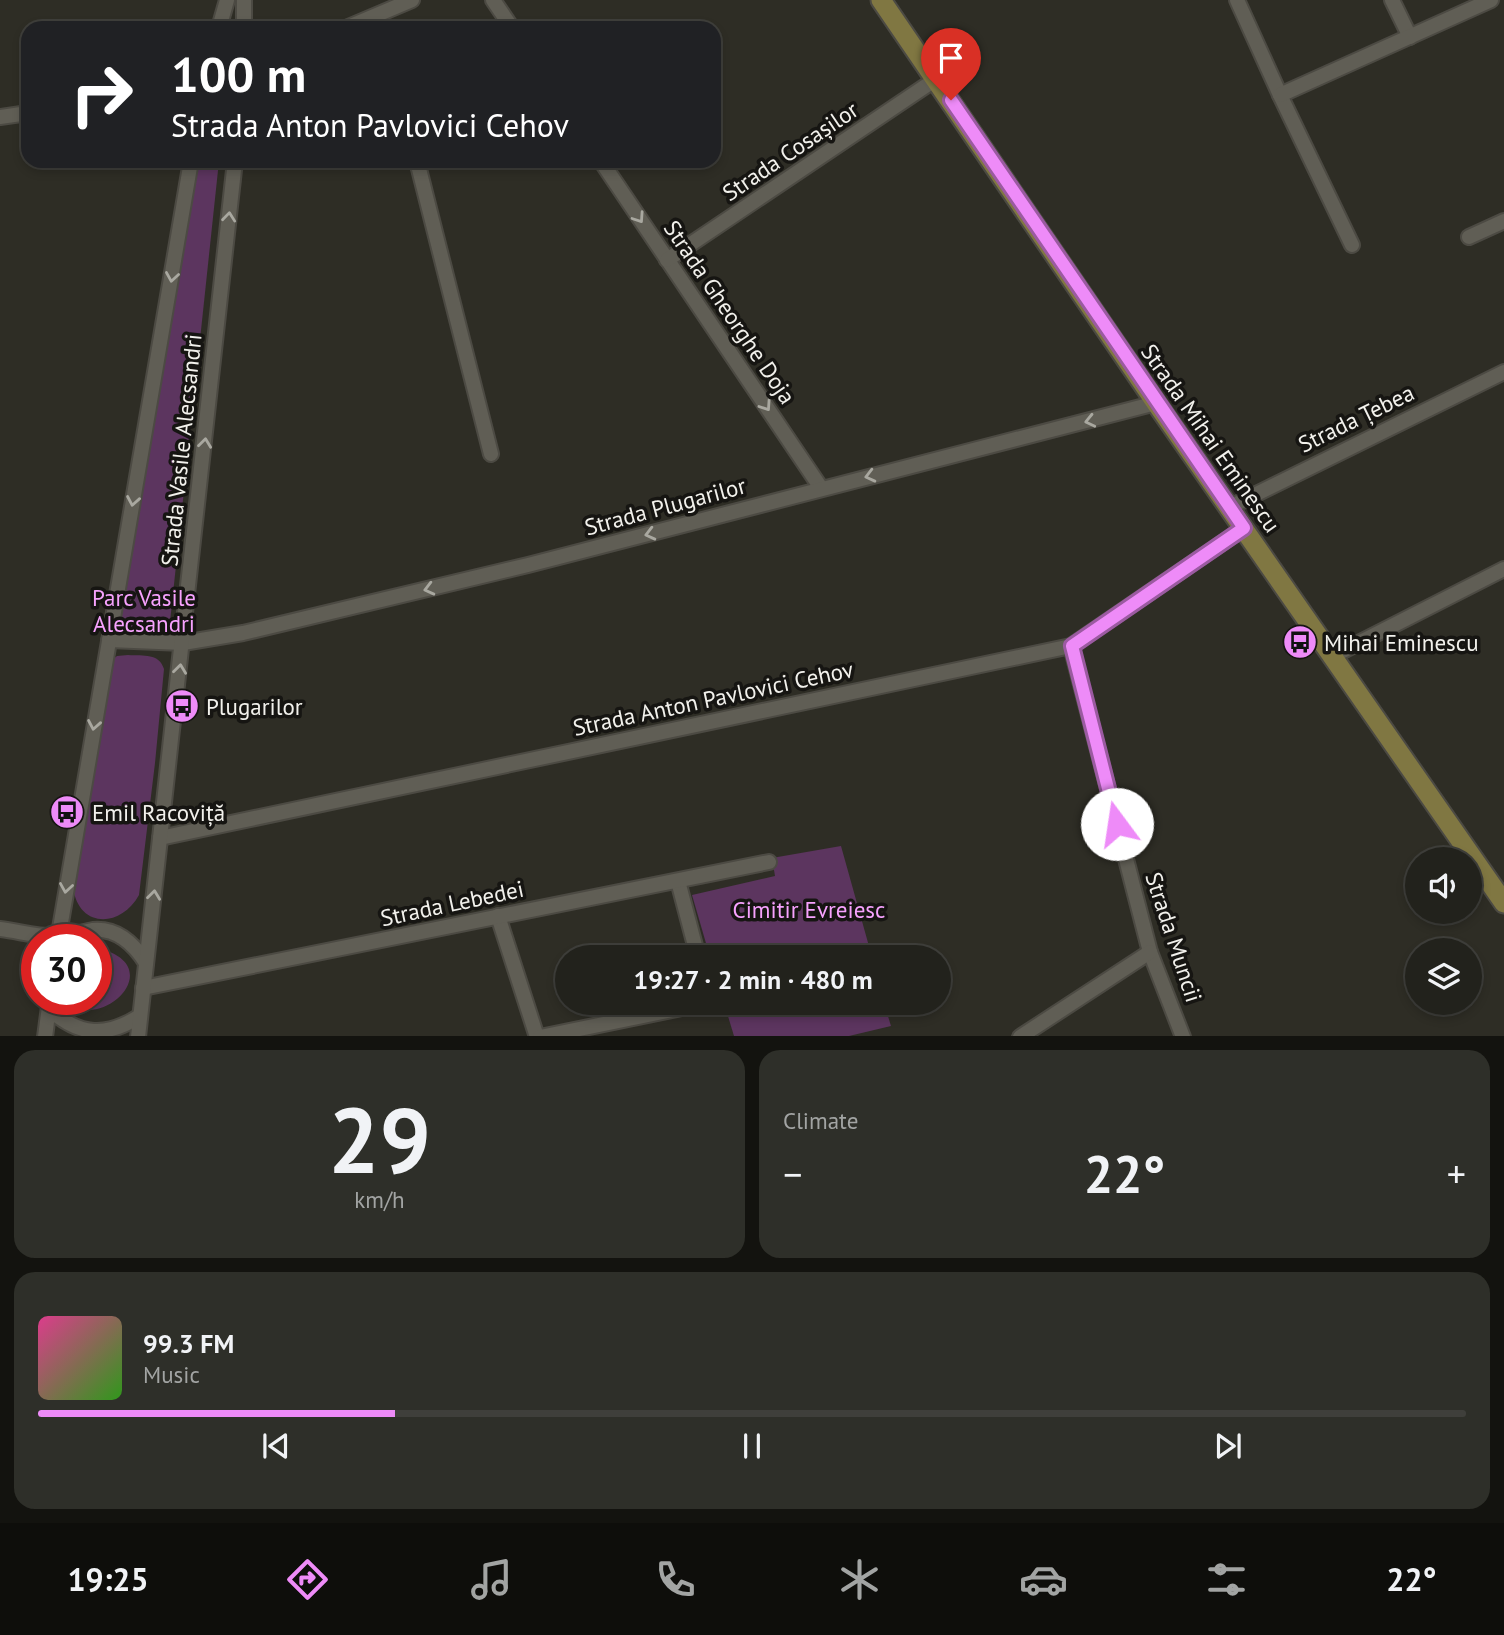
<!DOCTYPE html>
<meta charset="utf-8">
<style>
:root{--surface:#22221c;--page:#2e2f29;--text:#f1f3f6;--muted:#a2a4a3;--line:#3f3f3b;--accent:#ee8bf8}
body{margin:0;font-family:"PT Sans",sans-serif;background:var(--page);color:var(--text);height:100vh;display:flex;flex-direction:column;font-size:26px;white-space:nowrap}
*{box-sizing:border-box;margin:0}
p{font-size:23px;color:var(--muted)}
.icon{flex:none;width:38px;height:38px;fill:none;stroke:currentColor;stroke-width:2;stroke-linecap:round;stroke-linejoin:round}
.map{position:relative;height:1036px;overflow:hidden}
.side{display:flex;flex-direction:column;gap:14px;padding:14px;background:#13130f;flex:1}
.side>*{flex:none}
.banner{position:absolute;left:21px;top:21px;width:700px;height:147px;border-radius:21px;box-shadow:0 4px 10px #0003,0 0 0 2px var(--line);background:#202124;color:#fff;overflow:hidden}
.fabs{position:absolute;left:1405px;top:847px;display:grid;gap:14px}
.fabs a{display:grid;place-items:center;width:77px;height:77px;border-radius:50%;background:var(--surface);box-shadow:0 4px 10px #0003,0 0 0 2px var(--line);font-size:35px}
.speed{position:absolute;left:21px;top:924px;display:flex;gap:14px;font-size:35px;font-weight:700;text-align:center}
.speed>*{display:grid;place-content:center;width:91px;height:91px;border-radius:50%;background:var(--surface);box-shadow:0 4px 10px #0003,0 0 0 2px var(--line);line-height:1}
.speed .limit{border:10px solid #d22;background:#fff;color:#111}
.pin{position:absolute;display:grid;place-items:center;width:60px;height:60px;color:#fff;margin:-72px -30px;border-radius:50% 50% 50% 0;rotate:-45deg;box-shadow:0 0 7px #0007}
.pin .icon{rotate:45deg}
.me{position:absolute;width:77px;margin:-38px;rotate:346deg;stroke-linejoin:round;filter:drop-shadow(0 0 5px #0008)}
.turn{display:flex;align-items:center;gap:24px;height:147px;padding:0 35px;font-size:32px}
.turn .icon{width:91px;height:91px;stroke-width:2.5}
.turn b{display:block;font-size:49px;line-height:60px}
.big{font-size:52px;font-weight:700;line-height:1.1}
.side .widget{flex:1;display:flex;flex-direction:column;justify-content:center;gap:10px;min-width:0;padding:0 24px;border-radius:21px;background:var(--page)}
.side .dial{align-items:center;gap:0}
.dial b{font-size:91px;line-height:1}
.song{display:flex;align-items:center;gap:21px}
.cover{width:84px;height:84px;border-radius:10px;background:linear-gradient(135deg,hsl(330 70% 55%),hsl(110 70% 35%))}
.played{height:7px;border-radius:4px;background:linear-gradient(90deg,var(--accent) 25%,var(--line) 25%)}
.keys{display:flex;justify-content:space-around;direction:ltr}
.heat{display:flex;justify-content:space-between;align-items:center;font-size:38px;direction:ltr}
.side .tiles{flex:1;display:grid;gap:14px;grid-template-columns:1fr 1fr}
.widget:last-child{grid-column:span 2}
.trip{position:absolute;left:555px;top:945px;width:396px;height:70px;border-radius:35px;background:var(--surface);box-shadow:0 4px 10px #0003,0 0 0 2px var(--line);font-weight:700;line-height:70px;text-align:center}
.tabs{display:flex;height:112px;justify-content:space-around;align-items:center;background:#0e0e0b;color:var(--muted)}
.tabs .icon{width:49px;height:49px}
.tabs .on{color:var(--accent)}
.tabs b{font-size:32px;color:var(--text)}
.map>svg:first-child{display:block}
.green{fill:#5c355f}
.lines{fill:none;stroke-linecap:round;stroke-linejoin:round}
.minor-casing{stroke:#4c4a43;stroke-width:18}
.major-casing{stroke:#4c4a43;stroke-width:23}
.minor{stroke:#605e55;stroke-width:14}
.major{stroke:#807742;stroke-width:19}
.oneway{stroke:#a9a8a0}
.route-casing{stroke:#9b5aa1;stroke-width:18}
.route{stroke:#ee8bf8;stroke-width:12}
.labels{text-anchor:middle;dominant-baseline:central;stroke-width:7;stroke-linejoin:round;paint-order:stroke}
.street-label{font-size:23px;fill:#f2f1ec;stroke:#161512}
.park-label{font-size:23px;fill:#f7a2fe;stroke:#161512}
.poi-label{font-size:23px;fill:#f2f1ec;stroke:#161512;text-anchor:start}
</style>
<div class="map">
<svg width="1504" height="1037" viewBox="0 0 1504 1037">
<rect width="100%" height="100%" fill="#2e2d25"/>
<g class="green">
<polygon points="195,161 219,161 170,622 168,631 162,636 120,636 117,631"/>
<path d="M128 655C144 656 159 653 164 669L155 763 139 895C120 929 78 928 73 887L112 660 117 656Z"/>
<polygon points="841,846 872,957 710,957 692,895 775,876 772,858"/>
<path d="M96 948C173 964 100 1037 63 999H96Z"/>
<polygon points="724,1003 884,1003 891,1026 849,1036 734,1036"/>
</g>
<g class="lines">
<g class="minor-casing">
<g id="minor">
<polyline points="244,0 244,28"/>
<polyline points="493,0 512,28"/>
<polyline points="1237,0 1280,95 1352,245"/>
<polyline points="1392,0 1410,37"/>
<polyline points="219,28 227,0"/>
<polyline points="346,28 412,0"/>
<polyline points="1280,95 1491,0"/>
<polyline points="0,117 28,113"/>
<polyline points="417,161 491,454"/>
<polyline points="601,161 821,488"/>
<polyline points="1469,237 1504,221"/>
<polyline points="667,260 936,79"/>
<polyline points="1230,507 1504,372"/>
<polyline points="109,640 183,643 243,633 528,565 1156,403"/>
<polyline points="1071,646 1150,952 1183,1037"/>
<polyline points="1333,656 1504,569"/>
<polyline points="160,838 1071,646 1244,528"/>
<polyline points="678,881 698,957"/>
<polyline points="498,916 537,1037"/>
<path d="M0 929C19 931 41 938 60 936 71 936 82 932 93 930 117 928 134 944 146 963"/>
<polyline points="58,940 191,161"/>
<polyline points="143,988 769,862"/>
<path d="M49 1009C80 1037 107 1037 140 1016"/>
<polyline points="45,1037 50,999"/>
<polyline points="138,1037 235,161"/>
<polyline points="540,1037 682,1008 695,1003"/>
<polyline points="1020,1037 1150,952"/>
</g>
</g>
<g class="major-casing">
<polyline id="major" points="881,0 1156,403 1504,903"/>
</g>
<use href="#minor" class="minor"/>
<use href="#major" class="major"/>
</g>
<defs><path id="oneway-chevron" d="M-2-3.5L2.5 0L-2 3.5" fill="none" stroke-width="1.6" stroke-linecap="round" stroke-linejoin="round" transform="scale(1.75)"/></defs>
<g class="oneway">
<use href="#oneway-chevron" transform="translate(229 217) rotate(-84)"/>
<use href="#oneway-chevron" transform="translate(639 218) rotate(56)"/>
<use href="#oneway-chevron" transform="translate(172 277) rotate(99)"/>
<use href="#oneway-chevron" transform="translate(766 406) rotate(56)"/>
<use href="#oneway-chevron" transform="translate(1090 421) rotate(167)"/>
<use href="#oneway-chevron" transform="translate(205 443) rotate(-83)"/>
<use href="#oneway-chevron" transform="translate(870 476) rotate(166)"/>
<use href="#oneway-chevron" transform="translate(133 501) rotate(100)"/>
<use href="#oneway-chevron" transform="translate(650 534) rotate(166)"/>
<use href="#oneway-chevron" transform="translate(429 589) rotate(166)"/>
<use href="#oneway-chevron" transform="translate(180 669) rotate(-83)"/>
<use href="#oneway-chevron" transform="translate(94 725) rotate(100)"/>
<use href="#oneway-chevron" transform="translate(66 888) rotate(99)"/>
<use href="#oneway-chevron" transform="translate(154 895) rotate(-83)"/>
</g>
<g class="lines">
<g class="route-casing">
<polyline id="route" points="951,100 1244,528 1072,646 1117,824"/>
</g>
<use href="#route" class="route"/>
</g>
<defs>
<g id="bus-disc" transform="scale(1.75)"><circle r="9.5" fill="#ee8bf8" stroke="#161512"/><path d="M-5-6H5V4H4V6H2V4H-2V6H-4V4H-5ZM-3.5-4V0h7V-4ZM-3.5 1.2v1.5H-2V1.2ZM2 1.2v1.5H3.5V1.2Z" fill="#111"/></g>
</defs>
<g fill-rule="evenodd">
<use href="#bus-disc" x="1300" y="642"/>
<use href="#bus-disc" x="182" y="706"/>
<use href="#bus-disc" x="67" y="812"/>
</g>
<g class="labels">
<g class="street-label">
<text transform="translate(790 151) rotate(-34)">Strada Cosașilor</text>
<text transform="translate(730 312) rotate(56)">Strada Gheorghe Doja</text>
<text transform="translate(1356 418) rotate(-26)">Strada Țebea</text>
<text transform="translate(1211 438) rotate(55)">Strada Mihai Eminescu</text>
<text transform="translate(181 450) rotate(-84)">Strada Vasile Alecsandri</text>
<text transform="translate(665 506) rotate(-15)">Strada Plugarilor</text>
<text transform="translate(713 698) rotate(-12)">Strada Anton Pavlovici Cehov</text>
<text transform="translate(452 903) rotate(-12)">Strada Lebedei</text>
<text transform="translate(1174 937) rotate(72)">Strada Muncii</text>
</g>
<g class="park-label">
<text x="144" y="597">Parc Vasile<tspan x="144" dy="26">Alecsandri</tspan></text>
<text x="809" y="909">Cimitir Evreiesc</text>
</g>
<g class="poi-label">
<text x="1324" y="642">Mihai Eminescu</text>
<text x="206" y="706">Plugarilor</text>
<text x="92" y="812">Emil Racoviță</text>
</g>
</g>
</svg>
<div class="fabs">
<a><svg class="icon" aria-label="sound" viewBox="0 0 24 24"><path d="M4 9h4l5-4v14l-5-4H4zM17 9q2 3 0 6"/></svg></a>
<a><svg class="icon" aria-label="layers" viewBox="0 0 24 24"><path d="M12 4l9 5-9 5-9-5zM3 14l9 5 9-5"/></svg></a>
</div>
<div class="speed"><div class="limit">30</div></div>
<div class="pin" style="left:951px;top:100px;background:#d93025"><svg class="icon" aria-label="arrive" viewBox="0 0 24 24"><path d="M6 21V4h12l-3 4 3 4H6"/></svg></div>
<svg class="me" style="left:1117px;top:824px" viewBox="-20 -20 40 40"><circle r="19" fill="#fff"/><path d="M0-13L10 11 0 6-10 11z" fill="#ee8bf8"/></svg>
<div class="trip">19:27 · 2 min · 480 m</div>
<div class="banner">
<div class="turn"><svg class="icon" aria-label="right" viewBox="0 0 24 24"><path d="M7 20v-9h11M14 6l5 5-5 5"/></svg><div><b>100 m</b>Strada Anton Pavlovici Cehov</div></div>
</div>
</div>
<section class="side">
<div class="tiles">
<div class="widget dial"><b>29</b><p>km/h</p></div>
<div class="widget"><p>Climate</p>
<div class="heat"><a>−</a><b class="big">22°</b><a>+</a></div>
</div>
<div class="widget">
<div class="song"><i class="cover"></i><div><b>99.3 FM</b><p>Music</p></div></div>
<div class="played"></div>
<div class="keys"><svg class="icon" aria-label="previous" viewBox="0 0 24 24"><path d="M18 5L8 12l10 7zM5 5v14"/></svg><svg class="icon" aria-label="pause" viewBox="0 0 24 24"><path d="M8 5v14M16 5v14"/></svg><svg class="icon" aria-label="next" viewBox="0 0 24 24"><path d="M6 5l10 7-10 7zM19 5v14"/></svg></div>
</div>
</div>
</section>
<nav class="tabs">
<b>19:25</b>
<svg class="icon on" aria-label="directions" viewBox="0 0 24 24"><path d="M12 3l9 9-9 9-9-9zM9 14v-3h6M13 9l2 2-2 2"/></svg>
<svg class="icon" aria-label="music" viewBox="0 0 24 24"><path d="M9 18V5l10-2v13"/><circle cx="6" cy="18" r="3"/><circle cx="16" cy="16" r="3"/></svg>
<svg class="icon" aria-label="phone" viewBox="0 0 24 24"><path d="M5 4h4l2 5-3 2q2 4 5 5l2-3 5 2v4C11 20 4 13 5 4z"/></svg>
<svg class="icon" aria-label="climate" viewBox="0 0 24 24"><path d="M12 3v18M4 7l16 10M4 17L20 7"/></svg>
<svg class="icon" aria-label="car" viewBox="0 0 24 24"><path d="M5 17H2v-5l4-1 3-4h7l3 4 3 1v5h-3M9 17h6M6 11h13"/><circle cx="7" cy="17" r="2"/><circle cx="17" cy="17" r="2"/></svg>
<svg class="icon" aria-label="filters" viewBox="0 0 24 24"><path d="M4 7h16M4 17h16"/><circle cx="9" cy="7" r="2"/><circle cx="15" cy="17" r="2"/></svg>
<b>22°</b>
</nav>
